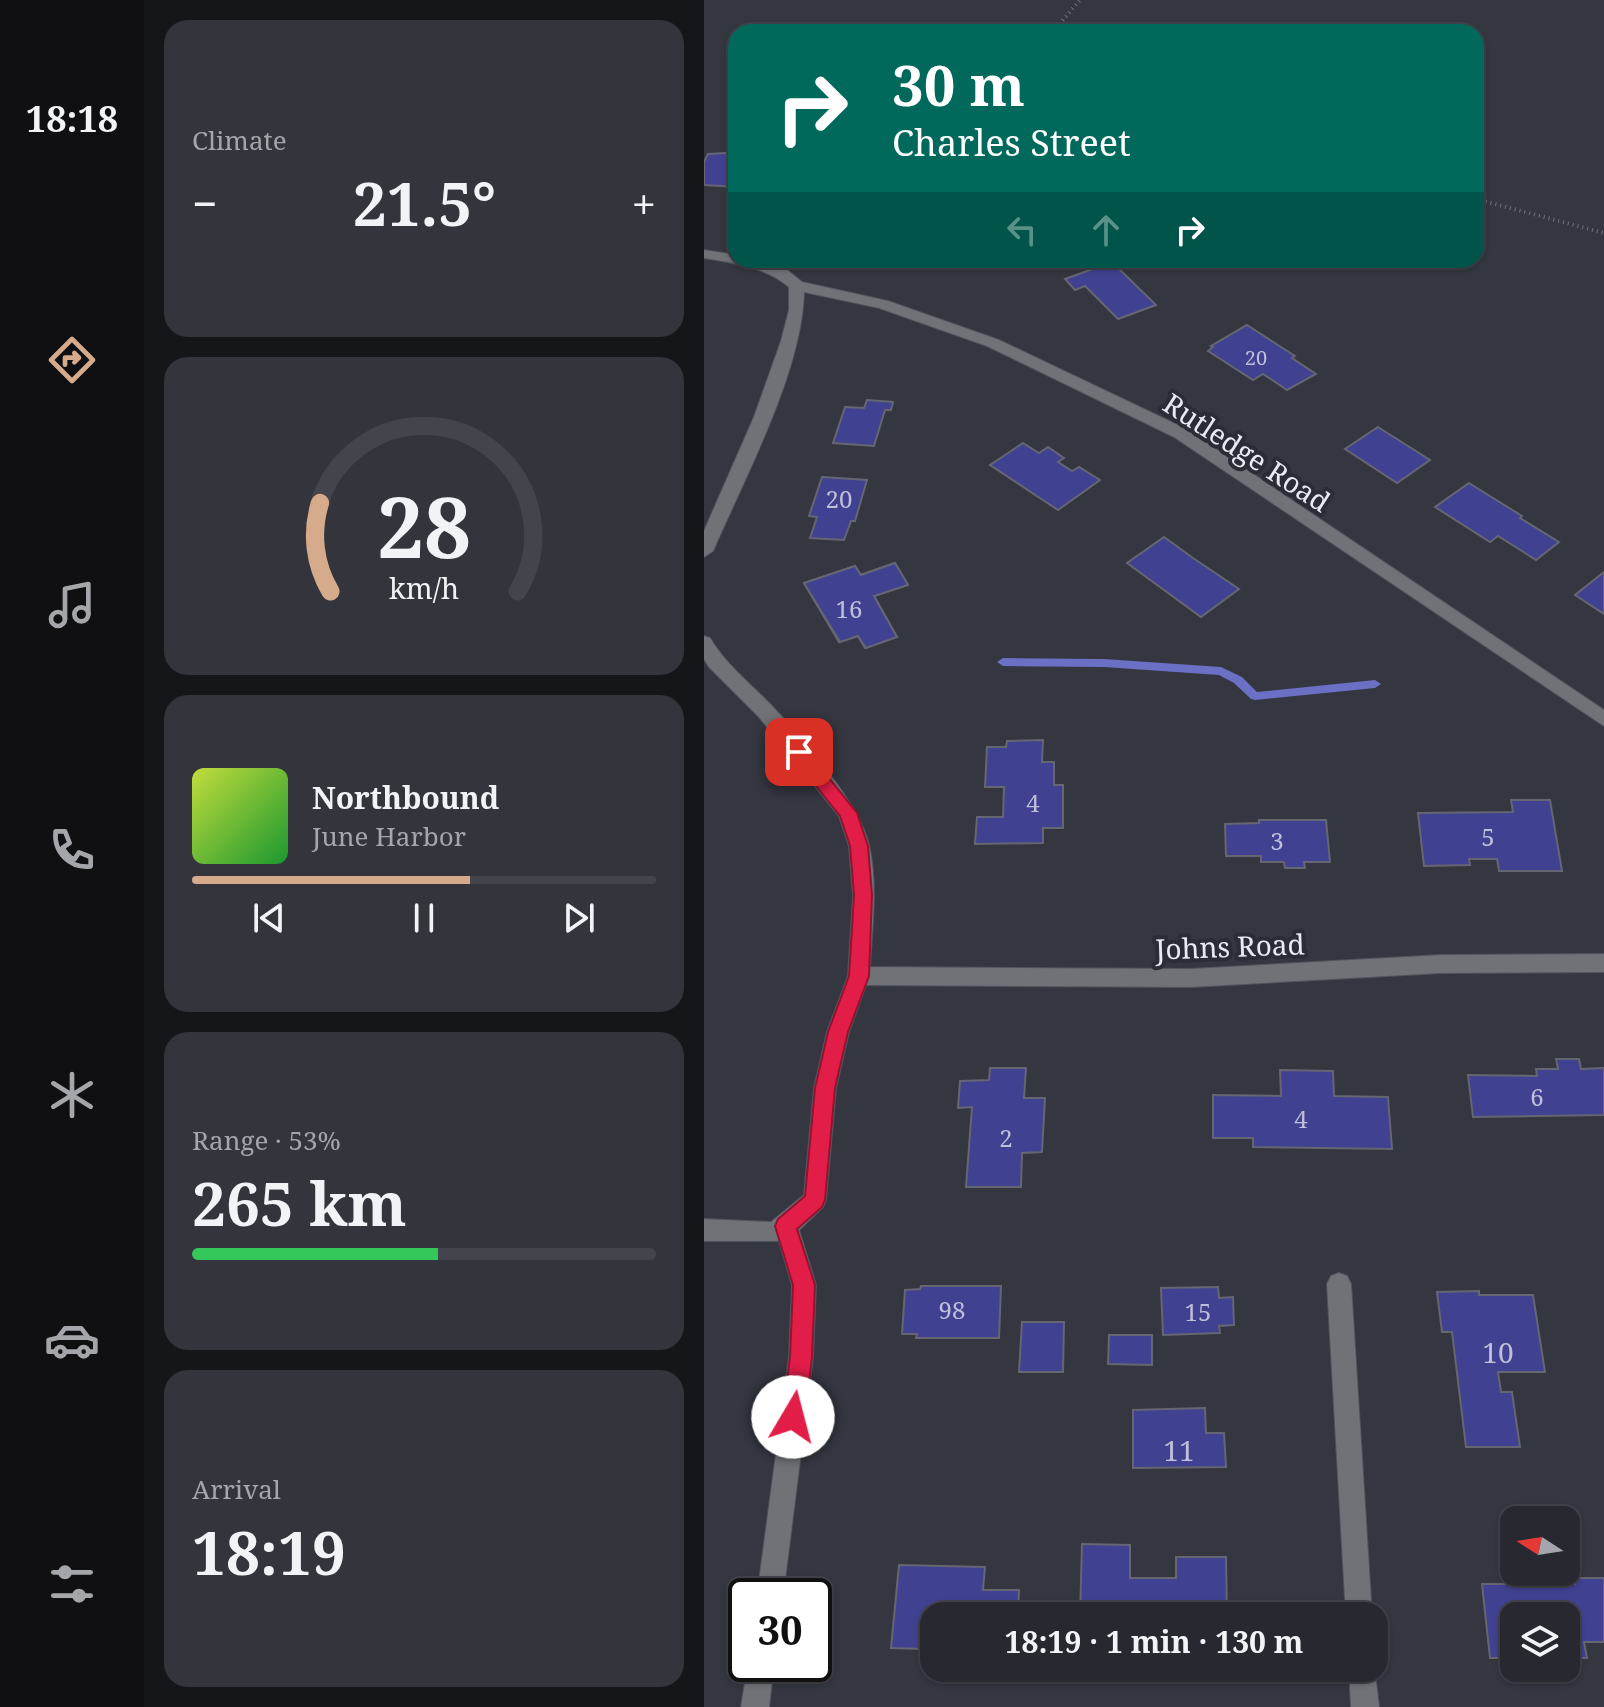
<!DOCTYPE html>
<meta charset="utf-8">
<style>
:root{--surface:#272830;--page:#33343c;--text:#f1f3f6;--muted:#a4a6ab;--line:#43444c;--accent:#d6ab8b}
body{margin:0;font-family:"Noto Serif",serif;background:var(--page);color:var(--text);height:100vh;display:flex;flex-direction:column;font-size:30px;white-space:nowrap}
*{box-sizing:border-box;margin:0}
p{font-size:26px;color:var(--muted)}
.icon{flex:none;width:44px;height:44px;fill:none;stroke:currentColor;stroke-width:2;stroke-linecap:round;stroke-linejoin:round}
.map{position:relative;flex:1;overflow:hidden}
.sheet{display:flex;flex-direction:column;gap:20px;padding:20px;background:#15161a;width:560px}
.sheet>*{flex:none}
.guide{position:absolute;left:24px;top:24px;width:756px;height:244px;border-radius:24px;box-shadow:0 2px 6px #0004,0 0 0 2px var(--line);background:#00695c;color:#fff;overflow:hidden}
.needle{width:52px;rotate:282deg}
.controls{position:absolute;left:796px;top:1506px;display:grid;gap:16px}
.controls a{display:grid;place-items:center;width:80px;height:80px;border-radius:16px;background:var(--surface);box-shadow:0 2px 6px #0004,0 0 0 2px var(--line);font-size:40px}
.speed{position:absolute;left:24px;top:1578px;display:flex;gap:16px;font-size:40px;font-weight:700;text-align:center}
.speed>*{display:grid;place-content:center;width:104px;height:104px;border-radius:50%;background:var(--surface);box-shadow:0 2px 6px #0004,0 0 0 2px var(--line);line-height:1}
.speed .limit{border:4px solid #111;border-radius:12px;background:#fff;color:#111}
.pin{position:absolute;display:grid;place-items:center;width:68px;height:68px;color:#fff;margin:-34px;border-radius:16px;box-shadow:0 4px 12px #0006}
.me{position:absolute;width:88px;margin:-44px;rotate:8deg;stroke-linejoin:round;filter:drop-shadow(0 0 6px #0008)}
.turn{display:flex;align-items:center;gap:28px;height:168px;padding:0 32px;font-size:36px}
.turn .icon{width:104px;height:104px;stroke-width:2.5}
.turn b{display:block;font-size:56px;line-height:68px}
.lanes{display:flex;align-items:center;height:76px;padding:0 32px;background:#0003;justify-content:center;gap:40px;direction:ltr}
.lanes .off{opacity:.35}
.big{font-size:60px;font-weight:700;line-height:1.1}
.sheet .tile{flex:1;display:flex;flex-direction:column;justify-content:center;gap:12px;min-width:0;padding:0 28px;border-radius:24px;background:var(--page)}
.sheet .dial{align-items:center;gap:0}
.dial svg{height:208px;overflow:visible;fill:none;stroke:var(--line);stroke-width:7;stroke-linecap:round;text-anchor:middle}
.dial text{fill:var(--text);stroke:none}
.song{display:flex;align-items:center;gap:24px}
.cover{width:96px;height:96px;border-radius:12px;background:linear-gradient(135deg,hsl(70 70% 55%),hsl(130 70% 35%))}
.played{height:8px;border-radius:4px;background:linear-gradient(90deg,var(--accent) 60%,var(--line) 60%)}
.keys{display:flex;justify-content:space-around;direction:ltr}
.heat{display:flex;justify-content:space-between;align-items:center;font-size:44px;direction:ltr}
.charge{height:12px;border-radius:6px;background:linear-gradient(90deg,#34c759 53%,var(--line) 0)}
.trip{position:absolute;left:216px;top:1602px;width:468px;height:80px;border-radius:24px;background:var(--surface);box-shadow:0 2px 6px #0004,0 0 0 2px var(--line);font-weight:700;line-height:80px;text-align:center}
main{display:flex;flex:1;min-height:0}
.menu{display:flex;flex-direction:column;width:144px;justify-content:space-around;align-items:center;background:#101013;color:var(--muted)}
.menu .icon{width:56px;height:56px}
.menu .active{color:var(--accent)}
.menu b{font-size:36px;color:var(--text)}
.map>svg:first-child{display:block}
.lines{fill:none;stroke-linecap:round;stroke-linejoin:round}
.stream{fill:#6c70c5;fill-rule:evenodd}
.building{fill:#414191;stroke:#646672;stroke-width:2}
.minor-casing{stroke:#51535c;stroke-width:2}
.path{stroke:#70727b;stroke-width:4;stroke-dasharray:1 4;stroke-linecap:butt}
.minor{fill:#717278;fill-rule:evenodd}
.route{fill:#e11d48;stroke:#92132f;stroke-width:2}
.labels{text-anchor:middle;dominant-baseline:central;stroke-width:8;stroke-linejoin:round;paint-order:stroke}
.far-number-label{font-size:20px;fill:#bebfd9}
.number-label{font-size:24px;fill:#bebfd9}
.street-label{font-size:28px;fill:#e8e9f1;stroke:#2a2c36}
.near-number-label{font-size:28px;fill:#bebfd9}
</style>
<main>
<nav class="menu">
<b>18:18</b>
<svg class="icon active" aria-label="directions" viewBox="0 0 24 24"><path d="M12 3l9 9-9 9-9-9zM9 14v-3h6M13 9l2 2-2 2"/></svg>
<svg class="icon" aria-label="music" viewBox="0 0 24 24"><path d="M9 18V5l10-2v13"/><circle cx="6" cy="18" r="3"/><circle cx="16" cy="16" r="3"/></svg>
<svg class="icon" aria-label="phone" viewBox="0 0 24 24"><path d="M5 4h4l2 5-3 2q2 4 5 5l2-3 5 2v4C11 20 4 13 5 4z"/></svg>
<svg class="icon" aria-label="climate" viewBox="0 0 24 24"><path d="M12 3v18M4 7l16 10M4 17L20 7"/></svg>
<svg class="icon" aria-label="car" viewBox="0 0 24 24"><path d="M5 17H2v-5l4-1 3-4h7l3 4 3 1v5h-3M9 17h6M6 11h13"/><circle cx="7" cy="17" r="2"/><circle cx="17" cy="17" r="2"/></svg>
<svg class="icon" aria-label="filters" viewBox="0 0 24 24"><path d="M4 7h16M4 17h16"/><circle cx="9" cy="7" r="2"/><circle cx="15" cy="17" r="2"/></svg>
</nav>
<section class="sheet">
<div class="tile"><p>Climate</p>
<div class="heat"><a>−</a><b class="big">21.5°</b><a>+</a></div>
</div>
<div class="tile dial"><svg viewBox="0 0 100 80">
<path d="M14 69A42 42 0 1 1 86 69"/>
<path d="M14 69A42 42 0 0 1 10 35" stroke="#d6ab8b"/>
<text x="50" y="56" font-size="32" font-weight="700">28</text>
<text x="50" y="72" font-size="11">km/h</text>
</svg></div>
<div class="tile">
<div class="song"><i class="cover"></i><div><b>Northbound</b><p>June Harbor</p></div></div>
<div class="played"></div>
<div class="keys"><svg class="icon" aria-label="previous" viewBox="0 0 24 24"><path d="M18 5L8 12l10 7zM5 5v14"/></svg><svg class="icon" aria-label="pause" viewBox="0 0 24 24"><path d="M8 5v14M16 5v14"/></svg><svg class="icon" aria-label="next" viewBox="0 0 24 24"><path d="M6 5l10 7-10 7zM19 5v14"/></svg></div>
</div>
<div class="tile"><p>Range · 53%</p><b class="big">265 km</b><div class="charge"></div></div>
<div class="tile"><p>Arrival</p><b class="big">18:19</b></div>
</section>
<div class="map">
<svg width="900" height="1707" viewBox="0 0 900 1707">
<rect width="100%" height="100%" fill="#343640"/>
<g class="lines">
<polygon class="stream" points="299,658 400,659 517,667 538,677 553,692 671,680 677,684 671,688 551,700 547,699 530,683 515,675 400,667 299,666 293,662"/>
</g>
<g class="building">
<polygon points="22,153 32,154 32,187 0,185 0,162 4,154"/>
<polygon points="408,262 452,305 414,319 381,286 371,290 361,279"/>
<polygon points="543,325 591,356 588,358 612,374 583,390 559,374 549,380 504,351 509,347 507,346"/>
<polygon points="163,400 189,402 187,410 181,410 170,446 129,443 141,407 160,408"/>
<polygon points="674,427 726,460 693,483 641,449"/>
<polygon points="319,443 335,453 344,447 360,458 354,462 368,471 375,467 396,480 354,510 286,465"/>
<polygon points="118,477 163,480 151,521 147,521 140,540 106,538 113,517 105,516"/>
<polygon points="765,483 818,516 816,518 855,542 832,560 794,536 786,542 731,507"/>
<polygon points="460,537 489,558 535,589 497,617 423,563"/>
<polygon points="191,563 204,585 170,596 193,637 161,648 154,636 135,642 100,583 151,566 156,575"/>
<polygon points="191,563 204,585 170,596 193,637 162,648 154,636 136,642 100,583 151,566 157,575"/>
<polygon points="900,572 900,614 871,595"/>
<polygon points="339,740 338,762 350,762 350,785 359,785 359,828 339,828 339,843 271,844 273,817 299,817 300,787 281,787 283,747 302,747 303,741"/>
<polygon points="807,800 846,800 858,871 795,871 793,859 765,859 766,865 720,866 714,813 809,812"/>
<polygon points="555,820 622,820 626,862 600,862 601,868 581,868 580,862 557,862 557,856 522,856 521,824 555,823"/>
<polygon points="852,1059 875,1059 877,1069 900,1068 900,1115 769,1117 764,1075 833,1076 832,1069 854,1069"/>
<polygon points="286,1068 322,1068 320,1098 341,1098 338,1152 318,1153 317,1187 262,1187 268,1107 254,1108 256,1081 285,1080"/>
<polygon points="576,1070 629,1071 630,1096 684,1097 688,1149 549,1147 549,1138 509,1138 509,1095 577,1096"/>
<polygon points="217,1286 297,1286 295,1338 212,1338 213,1334 198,1334 201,1290 216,1289"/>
<polygon points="514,1287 515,1298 529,1297 530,1325 515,1326 516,1333 459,1335 457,1288"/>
<polygon points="775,1291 775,1295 829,1295 841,1372 794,1372 797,1392 808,1392 816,1447 762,1447 748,1332 738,1332 733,1292"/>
<polygon points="318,1322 360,1322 359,1372 315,1372"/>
<polygon points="405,1335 448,1335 448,1365 404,1364"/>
<polygon points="501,1408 502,1433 520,1433 522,1467 429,1468 429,1410"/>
<polygon points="378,1544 426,1545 426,1578 472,1578 472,1557 522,1557 523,1616 376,1616"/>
<polygon points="195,1565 281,1567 279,1590 315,1590 314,1616 230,1616 230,1661 218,1661 220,1649 187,1648"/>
<polygon points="870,1578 900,1578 900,1642 880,1642 883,1658 862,1658 862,1616 810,1616 810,1658 786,1658 778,1584 871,1584"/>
</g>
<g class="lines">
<g class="minor-casing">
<g id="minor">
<path d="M0 250 32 255V260H53L82 269 98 282 184 301 295 340 482 429 900 710V726L470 437 283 346 175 308 100 292C98 372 41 477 9 551L0 557V531L50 417 77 341 85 310V287C62 267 30 263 0 258Z"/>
<path d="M0 636 6 638C22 665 46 683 68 706 98 738 155 803 165 845 174 884 168 928 166 967L487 969 737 955 900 954V972L737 973 487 987 162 985 145 1032 132 1088 122 1200 119 1207 95 1230 112 1285 109 1357 79 1596H53L85 1357 88 1285 75 1241H0V1219L67 1222 100 1195 110 1088 123 1032 144 976 149 895 145 846 135 816 55 717 5 667 0 659Z"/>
<polygon points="635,1273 643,1276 647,1284 668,1616 642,1616 623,1284 627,1276"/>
<polygon points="44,1664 70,1664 65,1707 37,1707"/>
<polygon points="670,1664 675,1707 647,1707 645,1668 670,1668"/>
</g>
</g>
<g class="path">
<polyline points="349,32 376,0"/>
<polyline points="772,199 900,233"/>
</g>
<use href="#minor" class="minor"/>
</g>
<polygon class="route" points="95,746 101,748 153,813 164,846 168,895 165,976 144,1032 131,1088 121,1200 118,1207 93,1229 111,1285 108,1357 101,1417 97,1425 89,1428 81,1425 78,1417 86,1357 89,1285 71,1226 74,1219 101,1196 111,1088 124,1032 145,976 150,895 146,846 136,816 89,757 86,752 89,748"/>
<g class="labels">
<g class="far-number-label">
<text x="552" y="357">20</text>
</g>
<g class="number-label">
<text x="135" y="498">20</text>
<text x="145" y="608">16</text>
<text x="329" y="802">4</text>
<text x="784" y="836">5</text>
<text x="573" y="840">3</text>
<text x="833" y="1096">6</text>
<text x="597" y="1118">4</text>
<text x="302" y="1137">2</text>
<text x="248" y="1309">98</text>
<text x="494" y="1311">15</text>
</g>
<g class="street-label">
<text transform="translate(543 452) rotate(33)">Rutledge Road</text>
<text transform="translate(526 946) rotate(-2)">Johns Road</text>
</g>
<g class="near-number-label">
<text x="794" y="1352">10</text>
<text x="475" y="1450">11</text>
</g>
</g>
</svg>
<div class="controls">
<a><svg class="needle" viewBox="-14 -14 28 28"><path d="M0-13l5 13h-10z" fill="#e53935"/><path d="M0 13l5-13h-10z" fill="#a4a6ab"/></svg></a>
<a><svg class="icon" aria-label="layers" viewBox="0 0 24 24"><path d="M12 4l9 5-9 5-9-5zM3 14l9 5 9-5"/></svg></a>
</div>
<div class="speed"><div class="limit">30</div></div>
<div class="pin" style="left:95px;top:752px;background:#d93025"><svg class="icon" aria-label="arrive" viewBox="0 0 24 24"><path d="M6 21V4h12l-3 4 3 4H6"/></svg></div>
<svg class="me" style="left:89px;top:1417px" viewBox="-20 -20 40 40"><circle r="19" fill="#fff"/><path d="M0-13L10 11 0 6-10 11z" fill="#e11d48"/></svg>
<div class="trip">18:19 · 1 min · 130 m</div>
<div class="guide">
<div class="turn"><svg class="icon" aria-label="right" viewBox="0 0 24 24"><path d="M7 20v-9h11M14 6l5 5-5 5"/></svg><div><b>30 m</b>Charles Street</div></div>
<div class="lanes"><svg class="icon off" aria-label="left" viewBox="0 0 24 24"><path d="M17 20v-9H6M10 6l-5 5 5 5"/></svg><svg class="icon off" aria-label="ahead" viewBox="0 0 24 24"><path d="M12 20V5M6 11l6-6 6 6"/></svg><svg class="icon" aria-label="right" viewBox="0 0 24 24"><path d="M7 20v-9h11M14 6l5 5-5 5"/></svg></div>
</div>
</div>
</main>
